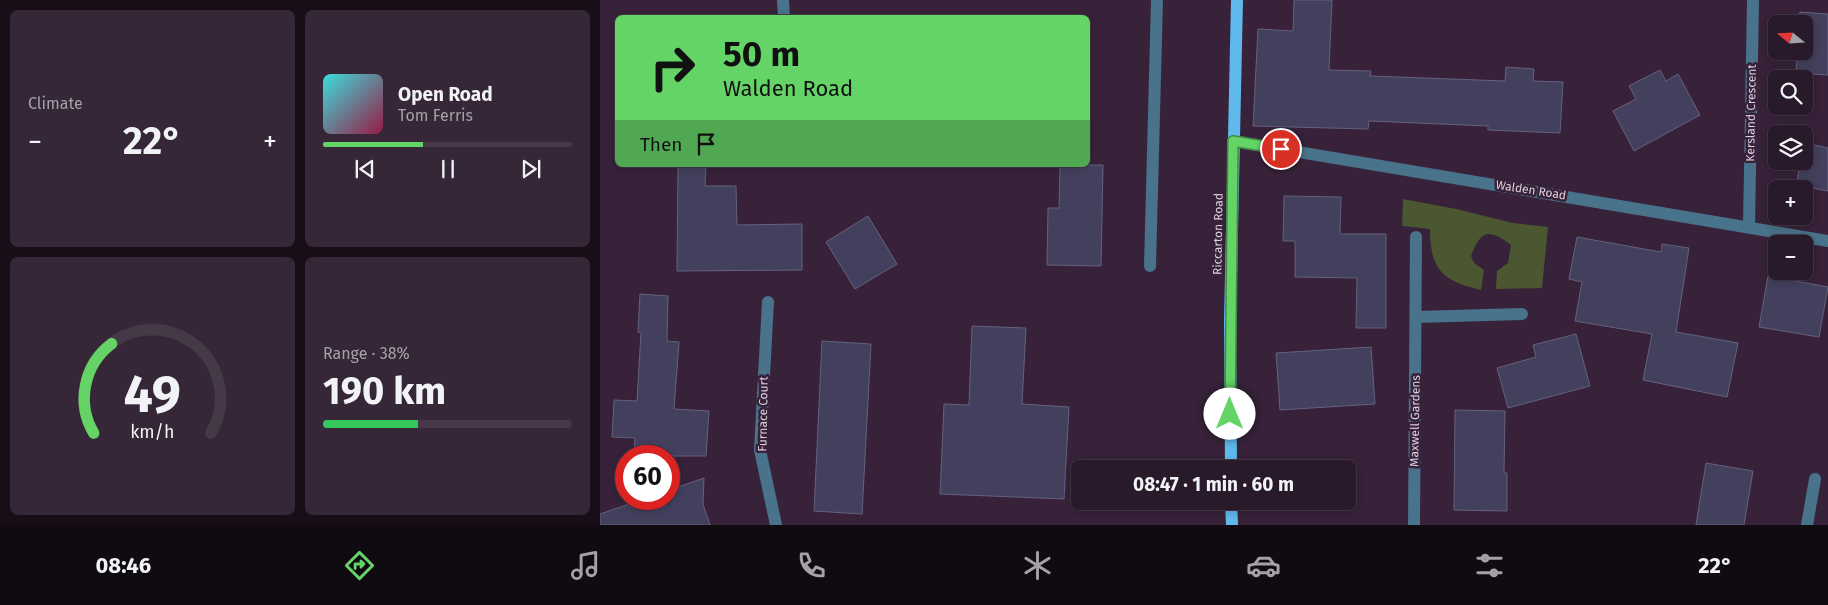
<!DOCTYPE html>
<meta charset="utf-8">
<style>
:root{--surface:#291a2b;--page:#352737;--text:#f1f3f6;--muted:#a5a1a9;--line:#453847;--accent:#65d467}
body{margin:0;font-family:"Fira Sans",sans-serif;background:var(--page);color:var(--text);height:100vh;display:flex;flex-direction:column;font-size:19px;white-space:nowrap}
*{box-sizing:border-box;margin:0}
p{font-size:16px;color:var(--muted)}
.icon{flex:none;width:28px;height:28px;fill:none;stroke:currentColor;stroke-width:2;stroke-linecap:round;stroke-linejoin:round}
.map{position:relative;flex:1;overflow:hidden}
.details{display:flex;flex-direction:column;gap:10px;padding:10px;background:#170e18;width:600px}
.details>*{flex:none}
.guide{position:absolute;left:15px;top:15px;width:475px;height:152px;border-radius:8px;box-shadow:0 2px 8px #0003,0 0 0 1px var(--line);background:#65d467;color:#111;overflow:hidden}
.needle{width:32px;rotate:288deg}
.buttons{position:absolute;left:1168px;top:15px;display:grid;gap:10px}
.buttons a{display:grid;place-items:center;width:45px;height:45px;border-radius:8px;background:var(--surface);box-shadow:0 2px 8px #0003,0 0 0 1px var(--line);font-size:25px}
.speed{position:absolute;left:15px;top:445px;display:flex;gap:10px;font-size:25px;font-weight:700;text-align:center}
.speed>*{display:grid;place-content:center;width:65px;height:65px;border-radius:50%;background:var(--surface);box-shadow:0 2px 8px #0003,0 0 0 1px var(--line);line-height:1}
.speed .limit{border:8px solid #d22;background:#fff;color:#111}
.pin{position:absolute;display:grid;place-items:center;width:42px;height:42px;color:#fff;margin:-21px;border:2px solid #fff;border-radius:50%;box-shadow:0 1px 5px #0007}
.me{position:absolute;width:55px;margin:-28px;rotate:0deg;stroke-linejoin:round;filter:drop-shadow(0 0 4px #0008)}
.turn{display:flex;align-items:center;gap:18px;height:105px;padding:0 25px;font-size:22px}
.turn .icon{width:65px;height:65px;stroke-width:2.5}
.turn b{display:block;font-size:35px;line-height:42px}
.then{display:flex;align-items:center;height:48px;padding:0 25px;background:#0003;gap:10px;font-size:19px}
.big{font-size:38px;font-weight:700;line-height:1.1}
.details .tile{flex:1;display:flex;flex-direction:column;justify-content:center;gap:8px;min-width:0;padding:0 18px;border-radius:8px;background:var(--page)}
.details .dial{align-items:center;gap:0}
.dial svg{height:130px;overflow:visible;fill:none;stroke:var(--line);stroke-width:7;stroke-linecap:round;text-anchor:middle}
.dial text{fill:var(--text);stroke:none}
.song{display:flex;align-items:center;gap:15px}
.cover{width:60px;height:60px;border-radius:8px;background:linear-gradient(135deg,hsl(180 70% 55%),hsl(340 70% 35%))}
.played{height:5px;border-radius:2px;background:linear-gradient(90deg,var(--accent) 40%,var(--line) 40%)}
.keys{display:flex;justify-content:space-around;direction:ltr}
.heat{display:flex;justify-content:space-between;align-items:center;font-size:28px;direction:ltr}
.charge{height:8px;border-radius:4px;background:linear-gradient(90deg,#34c759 38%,var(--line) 0)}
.details .tiles{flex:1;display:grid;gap:10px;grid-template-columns:repeat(2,1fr)}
.trip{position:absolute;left:471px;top:460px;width:285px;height:50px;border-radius:8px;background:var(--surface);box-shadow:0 2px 8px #0003,0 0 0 1px var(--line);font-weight:700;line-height:50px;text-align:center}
.dock{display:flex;height:80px;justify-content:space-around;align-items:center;background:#100a11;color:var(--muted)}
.dock .icon{width:35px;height:35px}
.dock .active{color:var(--accent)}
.dock b{font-size:22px;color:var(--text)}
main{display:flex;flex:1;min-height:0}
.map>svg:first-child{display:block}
.green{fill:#4b5730}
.building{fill:#43405d;stroke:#656180}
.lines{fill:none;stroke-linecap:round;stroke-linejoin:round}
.minor{stroke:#49728b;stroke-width:12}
.major{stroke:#5fb9ed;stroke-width:12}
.route-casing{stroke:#428a43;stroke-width:12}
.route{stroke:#65d467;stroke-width:9}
.labels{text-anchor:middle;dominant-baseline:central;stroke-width:5;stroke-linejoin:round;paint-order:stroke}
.street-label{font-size:12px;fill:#ded0df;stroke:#372239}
</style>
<main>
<section class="details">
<div class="tiles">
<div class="tile"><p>Climate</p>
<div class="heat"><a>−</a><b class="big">22°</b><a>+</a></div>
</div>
<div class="tile">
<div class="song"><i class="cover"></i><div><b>Open Road</b><p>Tom Ferris</p></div></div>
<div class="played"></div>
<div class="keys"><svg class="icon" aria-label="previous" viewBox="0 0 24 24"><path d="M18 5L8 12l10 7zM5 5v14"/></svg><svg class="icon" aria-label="pause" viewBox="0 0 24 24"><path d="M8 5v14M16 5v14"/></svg><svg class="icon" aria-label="next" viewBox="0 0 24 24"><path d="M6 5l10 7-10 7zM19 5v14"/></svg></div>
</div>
<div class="tile dial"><svg viewBox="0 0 100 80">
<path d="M14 69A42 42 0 1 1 86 69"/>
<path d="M14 69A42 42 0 0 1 25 14" stroke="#65d467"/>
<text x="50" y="56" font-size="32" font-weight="700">49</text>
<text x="50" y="72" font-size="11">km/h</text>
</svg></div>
<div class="tile"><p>Range · 38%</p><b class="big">190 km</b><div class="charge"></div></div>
</div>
</section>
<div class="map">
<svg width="1228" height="525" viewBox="0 0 1228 525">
<rect width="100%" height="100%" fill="#372239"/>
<path class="green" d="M803 199 856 209 913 223 948 227 942 288 896 289 897 271 908 263 911 245C888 228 881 230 871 256L874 263 884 270 881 290C843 281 830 270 830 229L802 226Z"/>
<g class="building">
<polygon points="694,0 732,0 729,70 771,71 770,76 905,81 906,67 934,69 933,81 963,82 960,133 888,130 888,126 769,121 768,129 653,126 658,29 693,31"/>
<polygon points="1200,12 1228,14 1228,75 1196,73 1197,51 1204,51 1204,24 1199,24"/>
<polygon points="1060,70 1066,81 1078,74 1100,115 1034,151 1013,111 1036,99 1029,86"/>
<polygon points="1205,143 1228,148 1228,191 1196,185 1201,161 1204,161"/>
<polygon points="78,165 106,165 105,186 136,186 137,225 202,224 202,270 77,271"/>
<polygon points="460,165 503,165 501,266 447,265 448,208 459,208"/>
<polygon points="684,196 741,197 740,234 786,234 786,328 756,328 757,278 695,277 695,241 683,241"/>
<polygon points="268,216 297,264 255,289 226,242"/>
<polygon points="977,237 1061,252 1062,244 1089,248 1076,332 1138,343 1127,397 1043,380 1052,334 975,321 982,282 969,279"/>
<polygon points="1168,276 1228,287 1219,337 1159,327"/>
<polygon points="40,294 68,296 67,341 79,342 74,409 109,411 106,456 34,456 35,438 12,437 14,400 37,401 41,333 38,332"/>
<polygon points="372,326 426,328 422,404 469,407 464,499 340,494 344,404 369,405"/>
<polygon points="976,334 990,386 908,408 897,368 936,357 933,345"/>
<polygon points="222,341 271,344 262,514 214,511"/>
<polygon points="771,347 775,404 680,410 676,353"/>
<polygon points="855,410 905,411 904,473 907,473 907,511 854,510"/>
<polygon points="1106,463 1153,471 1144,525 1096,525"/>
<polygon points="104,478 103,504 110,525 0,525 0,514 44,499 69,499 69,490"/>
</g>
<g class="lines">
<g class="minor">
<polyline points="183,0 184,18"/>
<polyline points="633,141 1228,241"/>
<polyline points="1149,226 1153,0"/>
<polyline points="550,266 557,0"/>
<polyline points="168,302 160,450 176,525"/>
<polyline points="816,317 922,314"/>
<polyline points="814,525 816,237"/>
<polyline points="1207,525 1215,479"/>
</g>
<g class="major">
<polyline points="631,469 630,321 637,0"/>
<polyline points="631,501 632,525"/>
</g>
</g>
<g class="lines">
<g class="route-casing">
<polyline id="route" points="630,414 633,141 681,149"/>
</g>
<use href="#route" class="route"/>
</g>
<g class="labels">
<g class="street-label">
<text transform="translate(1151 113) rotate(-89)">Kersland Crescent</text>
<text transform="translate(931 190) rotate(9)">Walden Road</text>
<text transform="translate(618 234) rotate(-89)">Riccarton Road</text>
<text transform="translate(163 414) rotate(-89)">Furnace Court</text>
<text transform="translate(815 421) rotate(-89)">Maxwell Gardens</text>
</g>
</g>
</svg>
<div class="buttons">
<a><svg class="needle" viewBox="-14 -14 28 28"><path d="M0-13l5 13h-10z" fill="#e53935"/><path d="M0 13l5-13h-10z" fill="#a5a1a9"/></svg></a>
<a><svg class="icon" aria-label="search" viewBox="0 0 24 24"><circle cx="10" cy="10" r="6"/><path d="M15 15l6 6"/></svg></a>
<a><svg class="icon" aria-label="layers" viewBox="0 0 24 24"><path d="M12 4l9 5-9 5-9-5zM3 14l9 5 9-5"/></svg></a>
<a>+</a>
<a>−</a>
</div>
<div class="speed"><div class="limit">60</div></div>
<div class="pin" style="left:681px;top:149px;background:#d93025"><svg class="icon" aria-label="arrive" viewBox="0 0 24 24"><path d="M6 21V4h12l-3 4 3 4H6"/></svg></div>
<svg class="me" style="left:630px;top:414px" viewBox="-20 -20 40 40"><circle r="19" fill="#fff"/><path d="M0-13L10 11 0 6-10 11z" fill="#65d467"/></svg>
<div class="trip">08:47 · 1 min · 60 m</div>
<div class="guide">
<div class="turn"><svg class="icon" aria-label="right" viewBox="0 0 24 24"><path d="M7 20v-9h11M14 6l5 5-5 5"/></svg><div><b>50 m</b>Walden Road</div></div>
<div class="then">Then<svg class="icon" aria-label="arrive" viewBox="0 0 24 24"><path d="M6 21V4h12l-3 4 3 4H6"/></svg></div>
</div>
</div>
</main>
<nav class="dock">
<b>08:46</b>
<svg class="icon active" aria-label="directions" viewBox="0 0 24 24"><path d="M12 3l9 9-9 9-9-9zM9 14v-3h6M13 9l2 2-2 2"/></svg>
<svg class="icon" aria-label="music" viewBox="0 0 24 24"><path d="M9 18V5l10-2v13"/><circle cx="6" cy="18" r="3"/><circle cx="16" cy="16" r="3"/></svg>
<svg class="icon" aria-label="phone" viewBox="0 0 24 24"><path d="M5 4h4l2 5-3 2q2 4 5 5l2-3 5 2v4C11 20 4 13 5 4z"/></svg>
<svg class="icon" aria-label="climate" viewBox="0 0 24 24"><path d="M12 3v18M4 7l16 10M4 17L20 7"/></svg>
<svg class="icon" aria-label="car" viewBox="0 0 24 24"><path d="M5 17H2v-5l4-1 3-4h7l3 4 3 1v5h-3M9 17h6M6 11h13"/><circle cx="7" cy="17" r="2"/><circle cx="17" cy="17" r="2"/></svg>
<svg class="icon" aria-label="filters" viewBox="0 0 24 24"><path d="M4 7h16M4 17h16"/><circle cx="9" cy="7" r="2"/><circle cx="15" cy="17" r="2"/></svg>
<b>22°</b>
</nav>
